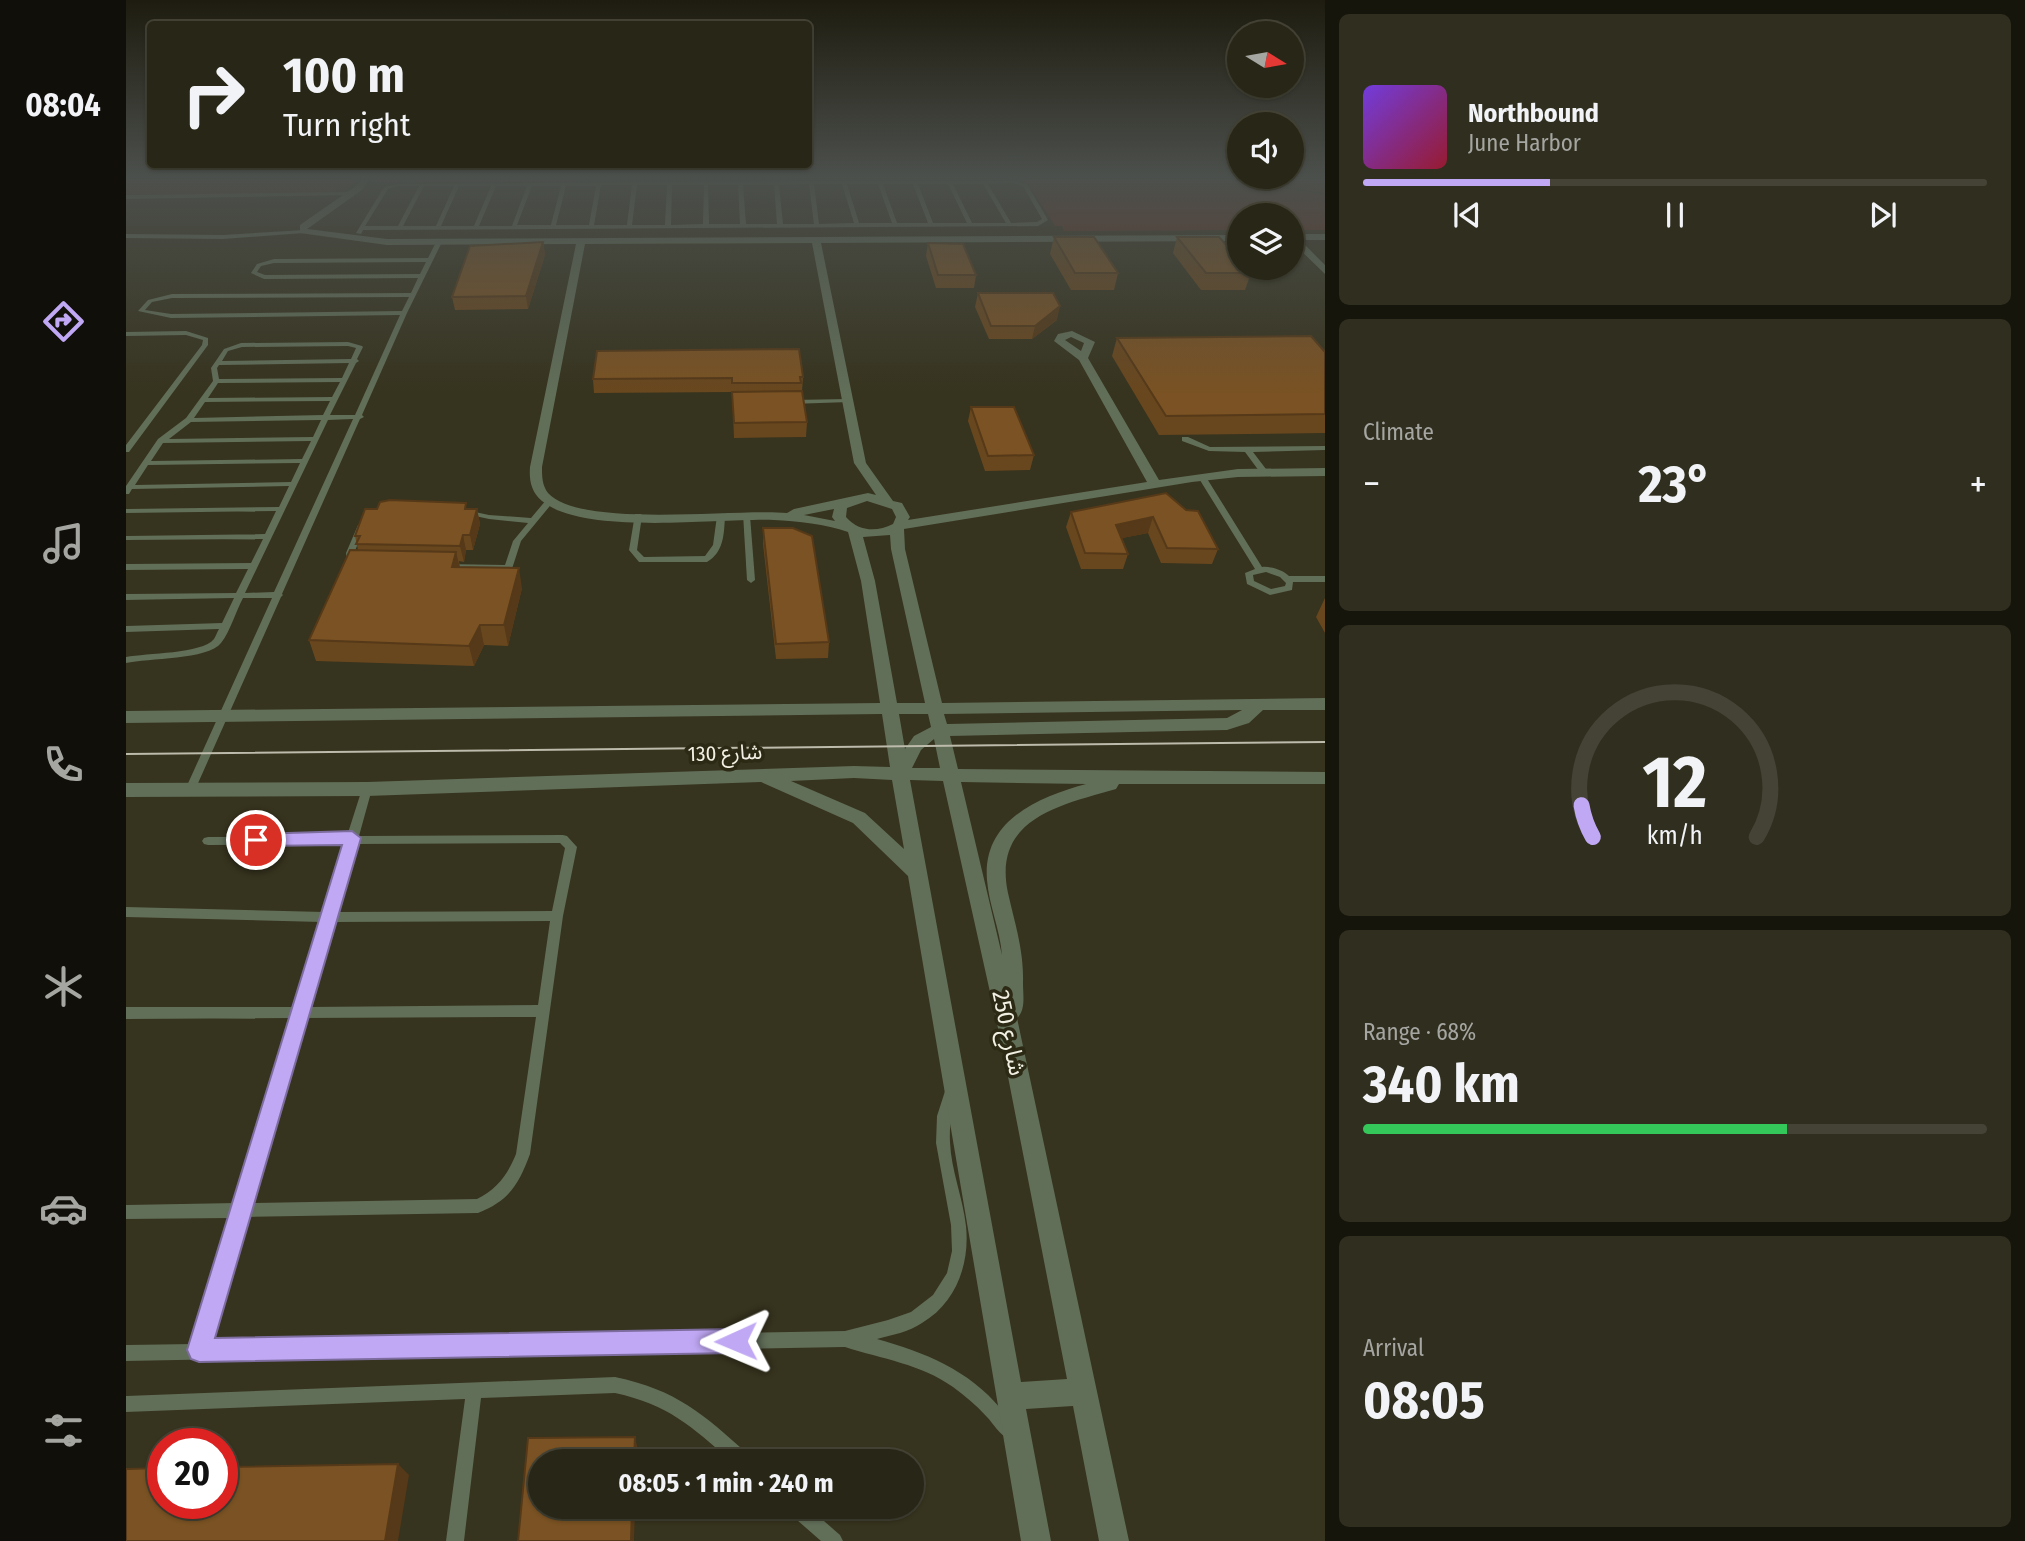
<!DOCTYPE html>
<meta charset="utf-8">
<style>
:root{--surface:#282616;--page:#302e1f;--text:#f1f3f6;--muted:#a5a5a1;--line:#444335;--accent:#c0a8f4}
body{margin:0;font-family:"Fira Sans Condensed","Noto Sans Arabic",sans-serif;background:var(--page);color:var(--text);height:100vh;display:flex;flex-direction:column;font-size:26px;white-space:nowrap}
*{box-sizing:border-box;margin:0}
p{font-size:23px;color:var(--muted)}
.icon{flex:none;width:38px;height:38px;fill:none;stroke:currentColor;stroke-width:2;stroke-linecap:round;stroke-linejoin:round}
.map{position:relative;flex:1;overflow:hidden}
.drawer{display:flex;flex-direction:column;gap:14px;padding:14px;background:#16150c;width:700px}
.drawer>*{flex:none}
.banner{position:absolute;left:21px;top:21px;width:665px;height:147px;border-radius:7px;box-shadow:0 2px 5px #0004,0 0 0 2px var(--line);background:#282616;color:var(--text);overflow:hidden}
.needle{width:46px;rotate:101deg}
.tools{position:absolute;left:1101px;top:21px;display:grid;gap:14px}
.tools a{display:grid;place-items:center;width:77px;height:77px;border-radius:50%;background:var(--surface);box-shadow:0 2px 5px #0004,0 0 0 2px var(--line);font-size:35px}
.speed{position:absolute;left:21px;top:1428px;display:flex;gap:14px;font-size:35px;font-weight:700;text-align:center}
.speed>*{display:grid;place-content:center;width:91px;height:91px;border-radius:50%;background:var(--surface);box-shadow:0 2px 5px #0004,0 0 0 2px var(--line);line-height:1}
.speed .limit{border:10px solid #d22;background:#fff;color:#111}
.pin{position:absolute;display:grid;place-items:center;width:60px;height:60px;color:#fff;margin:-30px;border:4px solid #fff;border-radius:50%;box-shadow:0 2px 7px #0007}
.me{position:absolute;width:77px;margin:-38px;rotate:269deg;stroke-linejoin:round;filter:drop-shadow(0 0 5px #0008)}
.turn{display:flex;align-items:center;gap:24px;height:147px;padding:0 21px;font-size:32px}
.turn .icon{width:91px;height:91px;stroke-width:2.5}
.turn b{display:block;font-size:49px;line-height:60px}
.big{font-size:52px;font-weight:700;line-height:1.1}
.drawer .card{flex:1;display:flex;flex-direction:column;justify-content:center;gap:10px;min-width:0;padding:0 24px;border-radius:10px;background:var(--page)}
.drawer .dial{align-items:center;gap:0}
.dial svg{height:182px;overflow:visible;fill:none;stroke:var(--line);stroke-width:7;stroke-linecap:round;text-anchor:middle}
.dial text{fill:var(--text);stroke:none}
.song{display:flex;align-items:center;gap:21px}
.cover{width:84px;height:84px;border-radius:10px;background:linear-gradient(135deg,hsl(260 70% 55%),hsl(350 70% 35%))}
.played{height:7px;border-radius:4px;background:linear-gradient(90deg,var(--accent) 30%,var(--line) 30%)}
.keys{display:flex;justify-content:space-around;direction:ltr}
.heat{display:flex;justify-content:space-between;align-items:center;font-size:38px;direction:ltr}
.charge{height:10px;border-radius:5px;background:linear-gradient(90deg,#34c759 68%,var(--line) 0)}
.trip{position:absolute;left:402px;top:1449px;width:396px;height:70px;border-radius:35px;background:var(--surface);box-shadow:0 2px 5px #0004,0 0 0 2px var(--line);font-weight:700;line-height:70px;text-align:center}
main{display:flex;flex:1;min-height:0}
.tab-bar{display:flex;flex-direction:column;width:126px;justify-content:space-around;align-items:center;background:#100f09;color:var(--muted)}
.tab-bar .icon{width:49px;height:49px}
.tab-bar .current{color:var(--accent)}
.tab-bar b{font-size:32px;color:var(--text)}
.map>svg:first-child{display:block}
.green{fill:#652f22}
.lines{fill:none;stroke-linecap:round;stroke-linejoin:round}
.lane{fill:#616e58;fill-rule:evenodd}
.street{fill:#616e58;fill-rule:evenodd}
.tram{stroke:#bdbbab;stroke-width:2}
.wall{fill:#69471e}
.shaded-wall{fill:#553918}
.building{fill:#7a5223;stroke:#553918;stroke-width:2}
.route{fill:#c0a8f4;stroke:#7d6d9f;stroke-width:2}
.labels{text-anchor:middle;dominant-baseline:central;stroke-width:7;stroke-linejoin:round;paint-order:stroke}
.street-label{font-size:21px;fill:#f2f0e3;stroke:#2c2914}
.near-street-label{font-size:24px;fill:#f2f0e3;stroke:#2c2914}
</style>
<main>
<nav class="tab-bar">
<b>08:04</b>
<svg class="icon current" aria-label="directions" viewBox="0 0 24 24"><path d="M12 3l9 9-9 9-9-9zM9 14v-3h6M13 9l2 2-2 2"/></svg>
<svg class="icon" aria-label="music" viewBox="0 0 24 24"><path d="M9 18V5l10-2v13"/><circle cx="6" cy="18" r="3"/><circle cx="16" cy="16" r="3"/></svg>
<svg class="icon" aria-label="phone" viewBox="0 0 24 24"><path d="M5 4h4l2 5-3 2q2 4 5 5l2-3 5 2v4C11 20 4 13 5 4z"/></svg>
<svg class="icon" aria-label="climate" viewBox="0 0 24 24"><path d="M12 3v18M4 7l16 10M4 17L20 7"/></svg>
<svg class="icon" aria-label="car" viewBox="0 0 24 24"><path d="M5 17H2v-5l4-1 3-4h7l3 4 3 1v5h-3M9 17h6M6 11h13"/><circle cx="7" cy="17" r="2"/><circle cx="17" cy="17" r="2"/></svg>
<svg class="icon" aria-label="filters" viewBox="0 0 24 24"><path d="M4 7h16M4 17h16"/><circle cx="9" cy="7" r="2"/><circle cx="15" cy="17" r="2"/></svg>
</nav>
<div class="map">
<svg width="1199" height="1541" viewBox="0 0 1199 1541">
<rect width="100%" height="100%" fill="#36331e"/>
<g class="green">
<polygon points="0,179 233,179 221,188 191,194 0,194"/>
<polygon points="248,179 649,179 245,182"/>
<polygon points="666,179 1100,179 1199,195 1199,230 1166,230 1166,215 1113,215 1113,230 938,231 936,226 929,226 902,184 892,179"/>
<polygon points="1110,179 1199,179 1199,193"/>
</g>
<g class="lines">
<g class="lane">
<path d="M685 181H887L901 184 922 220 912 226 237 230 235 234 230 233 258 187 272 184ZM887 183 897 186 916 219 911 222 885 223 862 184ZM683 184 688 224H657L653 185ZM688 184H716L728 223 693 224ZM721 184H752L766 223H733ZM757 184H787L802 223H771ZM792 184H822L841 223H807ZM827 184H857L880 223H846ZM475 185H506L501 225H468ZM511 185H541L539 225H506ZM546 185H578L577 224 545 225ZM582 185H612L614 224H583ZM617 185H648L651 224H620ZM272 186H293L272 226H239L262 189ZM298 186H328L310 226H277ZM333 186H365L348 226H315ZM370 186H401L386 226H353ZM406 186H435L425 225H391ZM440 186H470L463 225H430Z"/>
<polygon points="224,192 222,195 0,199 0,195"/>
<polygon points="179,230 177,233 97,239 0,238 0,234 97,235"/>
<path d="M313 240 316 242 281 313 236 415 238 417 234 419 156 594 157 595 155 597 69 790 64 794 60 793 59 790 146 598H117C110 611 104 632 95 643 82 660 22 658 0 663V657C20 653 76 654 88 639 90 636 91 632 93 629L0 632V626L96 623 108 598 0 600V594L110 593 122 569 0 570V564L125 563 137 539 0 540V536L139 534 150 511 0 513V509L153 507 163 486 6 489 3 494H0V486L32 439 60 418 87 381 85 368 98 349 115 343 222 342 236 346 237 347 231 359 233 361 230 363 204 415H229L274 315 45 318 12 311 22 300 46 294 285 293 292 278 138 279 125 273 131 264 148 259 302 258 310 242ZM300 262 294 274 139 275 131 272 135 266 148 263ZM283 297 276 311 45 314 19 310 26 302 46 298ZM222 346 230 348 225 359 96 361 102 351 116 347ZM223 363 216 378 93 379 91 368 93 365ZM214 382 206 397 82 398 92 383ZM204 401 197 415 68 418 79 402ZM227 419 148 592 119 593 202 420ZM195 420 187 437 43 439 65 422ZM185 441 176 459 25 461 37 443ZM174 463 165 482 9 485 22 465Z"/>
<polygon points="60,331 82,338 82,345 3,452 0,452 0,445 76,345 77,340 60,335 0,336 0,332"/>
<polygon points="722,399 725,401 724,402 665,404 661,402 665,400"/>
<polygon points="1056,437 1062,437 1084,447 1199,446 1199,450 1127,452 1143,473 1139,475 1136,475 1119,452 1083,451 1056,441"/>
<path d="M1073 475H1079L1080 477 1136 567C1144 566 1157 570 1163 576H1199V582H1167L1166 590 1144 595 1121 584 1119 573 1129 569 1072 477ZM1140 572 1154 577 1160 583 1159 586 1145 589 1128 581 1127 575Z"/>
<polygon points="421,499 427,499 428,501 395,541 384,575 378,575 377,570 319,570 315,567 319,564 379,565 387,541 402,523 363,519 335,513 335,509 363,515 405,518"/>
<path d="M509 514H515L516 516 511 550 518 557 579 556 587 545 591 516 595 514 599 516C598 534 598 552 581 562H513L503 550Z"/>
<polygon points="617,514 623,514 624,516 629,580 625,583 621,580"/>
<polygon points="232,525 238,525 239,527 228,553 228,561 224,564 221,563 220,553"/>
<path d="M241 785 246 789 233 836 437 835 441 836 451 847 437 916 404 1154C393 1184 383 1201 352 1213L120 1217 83 1343 719 1331 762 1320 785 1312 807 1295 821 1273 826 1251 825 1225 810 1143 811 1116 821 1085 826 1083 831 1085 833 1089C827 1107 823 1123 824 1142 825 1170 837 1198 840 1226 844 1264 830 1303 796 1323 783 1332 766 1335 751 1339 798 1352 843 1370 875 1409 881 1416 888 1422 891 1431L889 1437 883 1439C873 1435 868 1424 860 1416 850 1405 839 1396 827 1387 795 1364 756 1359 719 1347L0 1361V1345L67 1344 105 1218 0 1219V1205L110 1203 166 1018 0 1019V1007H169L195 922 0 917V907L198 912 219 844 82 845 78 844 76 841 78 838 82 837 221 836 236 789ZM434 843 439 848 426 911 210 912 230 844ZM424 921 412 1005 182 1007 207 922ZM410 1017 390 1154C382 1174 371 1189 351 1199L124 1203 179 1018Z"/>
<path d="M489 1377C551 1390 577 1414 623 1455L625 1461H605C565 1426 543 1405 489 1393L355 1398 338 1541H320L339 1399 0 1412V1396Z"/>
<polygon points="660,1507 682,1507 714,1535 717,1541 695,1541 663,1513"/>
</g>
<g class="street">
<path d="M236 179H244L236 190 181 229 261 239 1113 235V241L695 243 740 463 767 501 776 503 784 517 782 520 1021 482 953 360 928 341 932 334 946 331 969 342 962 358 1033 480 1112 469 1199 468V476L1112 477 1066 482 778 529 779 549 816 703 1199 698V710H1137L1123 723 1101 730 824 736 832 769 1199 772V784H993L990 789C935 805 866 818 882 893 889 924 898 951 897 983 897 995 900 1010 891 1018L1003 1541H973L947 1406 900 1409 925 1541H895L782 876 727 823 635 782 241 796 0 797V783L241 782 728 766 764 767 756 714 0 723V711L754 703 735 581 722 532C700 524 671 521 648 520 592 518 458 536 416 501 405 492 403 480 404 467L450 244 261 245 174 233V225L230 186ZM686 243 728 463 750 495 742 493 668 509 661 513C611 508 455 529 422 493 416 485 416 476 416 467L459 244ZM945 337 958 343 955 351 939 340ZM741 501 766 509 770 517 767 524C751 532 733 532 720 517L721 508ZM708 509 706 517 709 521 678 515ZM764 535 765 549 799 703H771L749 581 737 537ZM1116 710 1101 718 821 724 818 714ZM773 714H802L805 727 788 736 779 749ZM808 739 814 768H786L795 750ZM728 778 766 780 778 849 739 813 665 781ZM784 780 817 781 876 1046 941 1379 895 1382ZM835 782 960 784C913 797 856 820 861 880 863 906 874 929 876 955Z"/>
<polygon points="1166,234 1199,234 1199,240 1174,240 1199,265 1199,274 1166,242"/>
</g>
<polyline class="tram" points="0,754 1199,742"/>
</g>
<g class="wall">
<polygon points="928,237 992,273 988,290 945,290 924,254"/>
<polygon points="1051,237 1125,273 1119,290 1075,290 1047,253"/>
<polygon points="417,242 419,255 402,309 329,310 326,297"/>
<polygon points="802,243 850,275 848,288 810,288 800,256"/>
<polygon points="852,293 931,320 906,339 863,339 849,307"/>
<polygon points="991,338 1199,352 1199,433 1033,435 986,356"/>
<polygon points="677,377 676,391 681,422 680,437 608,438 606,392 468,393 467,379"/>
<polygon points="845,407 908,455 904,470 859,471 842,421"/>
<polygon points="1040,493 1092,549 1086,564 1035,563 1022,533 996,538 1002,554 997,569 955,569 940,527 945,512"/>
<polygon points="341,509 351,509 354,524 347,550 340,550 338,562 333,561 334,567 396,588 382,646 358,645 348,666 190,661 183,640 232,550 229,536"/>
<polygon points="637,528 703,642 702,658 650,659 637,544"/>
<polygon points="1199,598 1199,633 1190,617"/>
</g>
<g class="shaded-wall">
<polygon points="417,242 419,255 402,309 400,296"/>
<polygon points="934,306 931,320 906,339 909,326"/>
<polygon points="351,509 354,524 347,550 344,535"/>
<polygon points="1027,517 1022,533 986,540 990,525"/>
<polygon points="337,535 340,550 338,562 334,546"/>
<polygon points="330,552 335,572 326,567"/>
<polygon points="393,568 396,588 382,646 378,625"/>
<polygon points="354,625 358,645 348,666 343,646"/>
<polygon points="509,1437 511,1446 511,1461 508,1461"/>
<polygon points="272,1464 283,1475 272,1541 259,1541"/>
<polygon points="506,1507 509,1507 508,1541 505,1541"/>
</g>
<g class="building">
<polygon points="928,237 968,237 992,273 949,273"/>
<polygon points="1051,237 1093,237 1113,259 1113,268 1121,268 1125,273 1080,273"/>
<polygon points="417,242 400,296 326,297 344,246"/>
<polygon points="802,243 837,244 850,275 812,275"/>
<polygon points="852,293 927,293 934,306 909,326 865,326"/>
<polygon points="1185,336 1199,352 1199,414 1040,416 991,338"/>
<polygon points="673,349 677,377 674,377 675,383 606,383 606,378 467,379 471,351"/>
<polygon points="676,391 681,422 608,423 606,392"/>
<polygon points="845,407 888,407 908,455 862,456"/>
<polygon points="1040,493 1060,510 1072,511 1092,549 1041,548 1027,517 990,525 1002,554 959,553 945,512"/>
<polygon points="264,500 340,503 339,509 351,509 344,535 337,535 334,546 230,544 234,536 229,536 239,509 251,509 254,502"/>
<polygon points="637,528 667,528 686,536 703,642 650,644"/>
<polygon points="224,550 330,552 326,567 393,568 378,625 354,625 343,646 183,640"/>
<polygon points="509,1437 508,1461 415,1461 415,1507 506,1507 505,1541 392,1541 402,1438"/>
<polygon points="272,1464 259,1541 0,1541 0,1469 37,1468 37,1503 96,1503 96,1467"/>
</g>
<linearGradient id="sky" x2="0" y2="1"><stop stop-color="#1e1c10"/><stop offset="0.45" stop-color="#4c504c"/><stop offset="1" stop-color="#4c504c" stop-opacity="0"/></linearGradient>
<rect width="1199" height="394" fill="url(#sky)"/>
<polygon class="route" points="226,831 235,838 89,1338 610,1329 619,1332 622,1341 619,1350 610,1353 73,1362 65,1359 61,1350 216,845 130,846 122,840 130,834"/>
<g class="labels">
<g class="street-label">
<text transform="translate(599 753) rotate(-2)">شارع 130</text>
</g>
<g class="near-street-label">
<text transform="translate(883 1033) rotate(78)">شارع 250</text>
</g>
</g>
</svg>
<div class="tools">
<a><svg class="needle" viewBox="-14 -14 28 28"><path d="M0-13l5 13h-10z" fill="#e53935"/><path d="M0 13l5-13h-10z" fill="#a5a5a1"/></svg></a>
<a><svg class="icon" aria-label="sound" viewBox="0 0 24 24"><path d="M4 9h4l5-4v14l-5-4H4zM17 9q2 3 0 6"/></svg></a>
<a><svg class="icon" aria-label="layers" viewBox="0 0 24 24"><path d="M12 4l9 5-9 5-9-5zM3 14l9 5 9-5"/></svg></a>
</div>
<div class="speed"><div class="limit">20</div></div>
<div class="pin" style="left:130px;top:840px;background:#d93025"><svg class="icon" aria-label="arrive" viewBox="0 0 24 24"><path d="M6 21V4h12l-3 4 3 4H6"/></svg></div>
<svg class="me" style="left:610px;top:1341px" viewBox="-20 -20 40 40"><path d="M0-17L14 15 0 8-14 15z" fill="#c0a8f4" stroke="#fff" stroke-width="4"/></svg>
<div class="trip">08:05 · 1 min · 240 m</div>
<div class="banner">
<div class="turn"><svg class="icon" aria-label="right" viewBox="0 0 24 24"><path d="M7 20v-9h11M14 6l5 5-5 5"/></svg><div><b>100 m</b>Turn right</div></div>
</div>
</div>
<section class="drawer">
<div class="card">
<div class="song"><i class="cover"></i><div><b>Northbound</b><p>June Harbor</p></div></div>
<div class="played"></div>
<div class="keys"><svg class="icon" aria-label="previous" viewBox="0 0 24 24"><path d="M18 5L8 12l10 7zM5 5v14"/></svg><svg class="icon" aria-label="pause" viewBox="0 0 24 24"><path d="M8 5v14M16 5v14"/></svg><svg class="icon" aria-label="next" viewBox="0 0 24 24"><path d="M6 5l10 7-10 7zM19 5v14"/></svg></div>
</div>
<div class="card"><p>Climate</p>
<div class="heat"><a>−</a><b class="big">23°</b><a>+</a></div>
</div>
<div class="card dial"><svg viewBox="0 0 100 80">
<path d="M14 69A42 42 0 1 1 86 69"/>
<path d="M14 69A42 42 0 0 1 9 55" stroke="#c0a8f4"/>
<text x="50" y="56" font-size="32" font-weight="700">12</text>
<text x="50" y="72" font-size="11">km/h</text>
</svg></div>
<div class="card"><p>Range · 68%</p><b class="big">340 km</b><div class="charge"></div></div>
<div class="card"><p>Arrival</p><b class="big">08:05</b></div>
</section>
</main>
